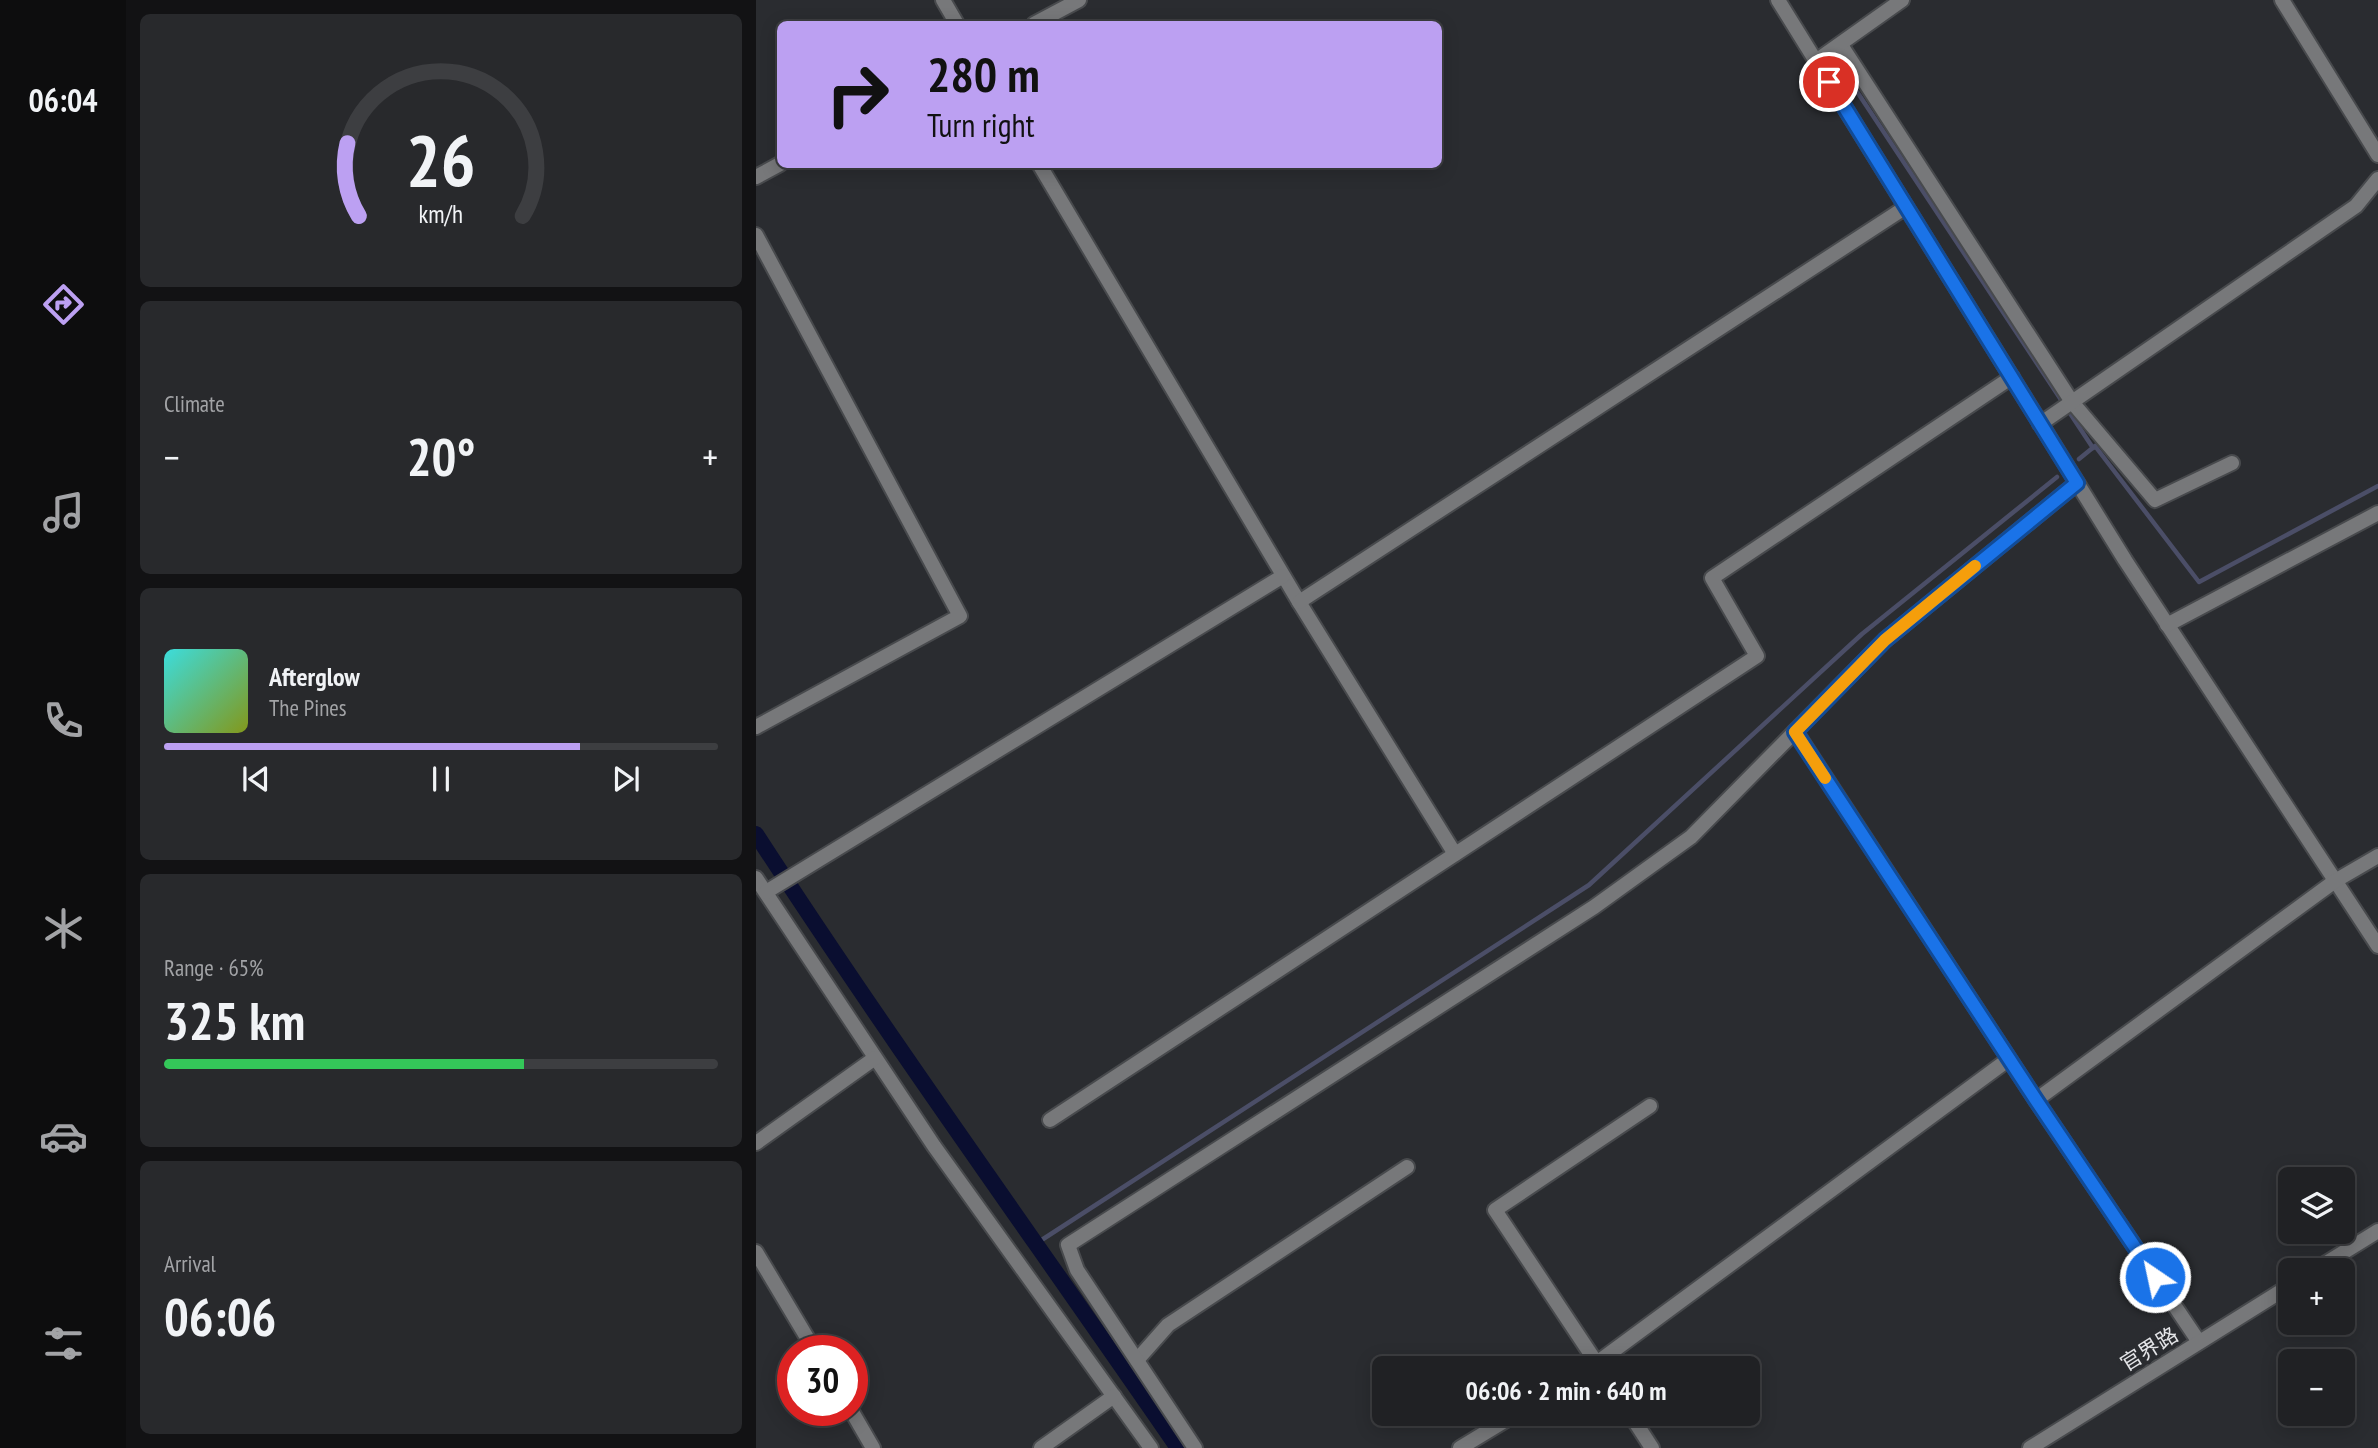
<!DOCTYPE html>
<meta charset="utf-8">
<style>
:root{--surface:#202124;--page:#28292c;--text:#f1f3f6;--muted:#a2a3a6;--line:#3d3e41;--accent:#bca0f2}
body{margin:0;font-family:"PT Sans Narrow","Noto Sans SC",sans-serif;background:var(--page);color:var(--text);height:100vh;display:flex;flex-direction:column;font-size:26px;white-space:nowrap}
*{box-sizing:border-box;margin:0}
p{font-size:23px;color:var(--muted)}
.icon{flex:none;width:38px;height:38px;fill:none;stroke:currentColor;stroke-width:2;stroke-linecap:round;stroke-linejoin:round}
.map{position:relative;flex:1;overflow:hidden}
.side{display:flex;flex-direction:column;gap:14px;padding:14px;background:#121214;width:630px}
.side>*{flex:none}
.guide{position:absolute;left:21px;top:21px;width:665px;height:147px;border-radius:10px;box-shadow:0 4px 18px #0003,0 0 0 2px var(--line);background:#bca0f2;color:#111;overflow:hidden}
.buttons{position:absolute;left:1522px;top:1167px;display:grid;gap:14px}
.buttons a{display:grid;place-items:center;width:77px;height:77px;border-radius:10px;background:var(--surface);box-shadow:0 4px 18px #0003,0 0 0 2px var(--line);font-size:35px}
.speed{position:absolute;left:21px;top:1335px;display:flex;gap:14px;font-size:35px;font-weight:700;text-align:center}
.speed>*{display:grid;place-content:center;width:91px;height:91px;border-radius:50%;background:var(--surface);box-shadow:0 4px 18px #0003,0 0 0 2px var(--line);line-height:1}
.speed .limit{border:10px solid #d22;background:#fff;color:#111}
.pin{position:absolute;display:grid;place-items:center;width:60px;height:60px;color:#fff;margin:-30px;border:4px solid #fff;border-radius:50%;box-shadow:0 2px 7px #0007}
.me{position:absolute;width:77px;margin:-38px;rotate:326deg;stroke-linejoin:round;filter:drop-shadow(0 0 5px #0008)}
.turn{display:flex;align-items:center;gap:24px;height:147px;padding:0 35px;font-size:32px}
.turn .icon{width:91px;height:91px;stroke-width:2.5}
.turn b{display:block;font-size:49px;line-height:60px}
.big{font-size:52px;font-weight:800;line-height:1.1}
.side .card{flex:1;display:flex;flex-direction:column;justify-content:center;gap:10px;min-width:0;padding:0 24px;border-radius:10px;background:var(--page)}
.side .dial{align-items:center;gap:0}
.dial svg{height:182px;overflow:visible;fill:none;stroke:var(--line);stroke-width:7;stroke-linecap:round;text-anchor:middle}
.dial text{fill:var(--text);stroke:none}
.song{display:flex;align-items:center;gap:21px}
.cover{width:84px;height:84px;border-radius:10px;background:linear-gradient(135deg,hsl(180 70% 55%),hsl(70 70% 35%))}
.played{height:7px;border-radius:4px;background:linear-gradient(90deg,var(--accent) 75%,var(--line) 75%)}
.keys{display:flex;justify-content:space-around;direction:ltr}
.heat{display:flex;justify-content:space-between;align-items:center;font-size:38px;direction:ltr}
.charge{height:10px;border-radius:5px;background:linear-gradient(90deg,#34c759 65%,var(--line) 0)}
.trip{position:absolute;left:616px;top:1356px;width:388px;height:70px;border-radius:10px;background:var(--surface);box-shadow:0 4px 18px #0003,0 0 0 2px var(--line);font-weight:800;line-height:70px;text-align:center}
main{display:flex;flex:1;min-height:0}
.tabs{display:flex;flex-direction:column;width:126px;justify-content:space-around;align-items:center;background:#0d0d0e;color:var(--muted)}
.tabs .icon{width:49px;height:49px}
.tabs .on{color:var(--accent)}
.tabs b{font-size:32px;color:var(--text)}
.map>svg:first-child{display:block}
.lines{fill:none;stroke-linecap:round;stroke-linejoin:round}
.stream{stroke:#4b4e67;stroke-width:4.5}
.canal{stroke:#0a0e30;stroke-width:16}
.minor-casing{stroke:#484a4d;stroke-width:18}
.minor{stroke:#77787a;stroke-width:14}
.route-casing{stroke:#114b97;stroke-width:18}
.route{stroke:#1a73e8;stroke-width:12}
.slow{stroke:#f59e0b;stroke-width:12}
.labels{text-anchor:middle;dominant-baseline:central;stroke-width:7;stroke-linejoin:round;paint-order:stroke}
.street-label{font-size:21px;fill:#e4e5e8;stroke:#2a2c30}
</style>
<main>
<nav class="tabs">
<b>06:04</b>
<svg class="icon on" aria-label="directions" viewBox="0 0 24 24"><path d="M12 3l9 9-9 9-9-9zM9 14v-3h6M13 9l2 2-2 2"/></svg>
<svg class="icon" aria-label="music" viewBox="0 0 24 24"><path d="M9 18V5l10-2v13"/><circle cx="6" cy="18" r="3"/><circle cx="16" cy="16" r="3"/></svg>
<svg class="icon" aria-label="phone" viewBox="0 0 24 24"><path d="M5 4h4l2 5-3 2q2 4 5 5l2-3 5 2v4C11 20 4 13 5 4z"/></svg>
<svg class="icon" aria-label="climate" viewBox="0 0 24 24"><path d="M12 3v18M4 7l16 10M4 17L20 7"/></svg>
<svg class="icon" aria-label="car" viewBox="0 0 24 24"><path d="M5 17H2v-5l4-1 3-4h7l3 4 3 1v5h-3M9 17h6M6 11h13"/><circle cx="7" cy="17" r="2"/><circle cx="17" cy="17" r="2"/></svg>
<svg class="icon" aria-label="filters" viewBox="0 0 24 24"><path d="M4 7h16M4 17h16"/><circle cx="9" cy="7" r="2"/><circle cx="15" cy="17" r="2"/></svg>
</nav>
<section class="side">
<div class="card dial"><svg viewBox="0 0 100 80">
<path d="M14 69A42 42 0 1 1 86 69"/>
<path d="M14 69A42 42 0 0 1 9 37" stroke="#bca0f2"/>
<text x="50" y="56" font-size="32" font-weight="700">26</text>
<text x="50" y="72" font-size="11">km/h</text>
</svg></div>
<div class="card"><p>Climate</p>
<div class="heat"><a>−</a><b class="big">20°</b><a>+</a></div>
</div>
<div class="card">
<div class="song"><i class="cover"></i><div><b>Afterglow</b><p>The Pines</p></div></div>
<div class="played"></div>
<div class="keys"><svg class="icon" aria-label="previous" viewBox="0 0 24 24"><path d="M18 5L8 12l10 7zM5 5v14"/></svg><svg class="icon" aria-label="pause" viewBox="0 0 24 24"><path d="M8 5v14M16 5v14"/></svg><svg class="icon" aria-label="next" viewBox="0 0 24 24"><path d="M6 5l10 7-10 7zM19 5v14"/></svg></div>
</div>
<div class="card"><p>Range · 65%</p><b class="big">325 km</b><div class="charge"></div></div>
<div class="card"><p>Arrival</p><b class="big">06:06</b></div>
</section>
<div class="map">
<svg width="1622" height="1448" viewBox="0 0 1622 1448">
<rect width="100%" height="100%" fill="#2a2c30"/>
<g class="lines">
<g class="stream">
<polyline points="1088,72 1337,448"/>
<polyline points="1323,459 1339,446 1443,582 1622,486"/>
<polyline points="281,1243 833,885 1106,634 1301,477"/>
</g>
<path class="canal" d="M0 834C135 1042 281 1243 422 1448"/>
<g class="minor-casing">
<g id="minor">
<polyline points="187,0 201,24"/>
<polyline points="1022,0 1369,560 1622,946"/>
<polyline points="1526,0 1622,155"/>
<polyline points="278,24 323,0"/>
<polyline points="1085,45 1316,402 1399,500 1476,463"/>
<polyline points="1060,61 1146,0"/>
<polyline points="283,164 543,602 699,854"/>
<polyline points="0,177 24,164"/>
<polyline points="0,235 204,616 0,727"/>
<polyline points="1284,424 1600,206 1622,179"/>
<polyline points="543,602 1150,207"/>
<polyline points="1411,625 1622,513"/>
<polyline points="1039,731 1280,1100 1443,1342"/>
<polyline points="0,878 178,1146 395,1448"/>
<polyline points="10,892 527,576"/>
<polyline points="1280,1100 1579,881 1622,856"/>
<polyline points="294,1120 1001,656 956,578 1256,377"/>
<polyline points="0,1143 119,1058"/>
<polyline points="0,1252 59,1351"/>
<polyline points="1559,1270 1622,1231"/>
<polyline points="381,1360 412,1325 651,1167"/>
<polyline points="834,1368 1253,1059"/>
<polyline points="844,1368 739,1210 894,1106"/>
<polyline points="95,1410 117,1448"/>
<polyline points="874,1414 896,1448"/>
<polyline points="285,1448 358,1396"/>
<polyline points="439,1448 321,1270 312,1245 838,907 935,837 1129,640 1321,483"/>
<polyline points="704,1448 760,1414"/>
<polyline points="1274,1448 1535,1285"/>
</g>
</g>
<use href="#minor" class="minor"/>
</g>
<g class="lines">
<g class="route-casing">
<polyline id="route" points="1073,82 1321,483 1129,640 1039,732 1280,1100 1399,1277"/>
</g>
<use href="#route" class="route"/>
<polyline class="slow" points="1069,778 1039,732 1129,640 1219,566"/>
</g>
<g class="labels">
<g class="street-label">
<text transform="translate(1393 1349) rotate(-32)">官界路</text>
</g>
</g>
</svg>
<div class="buttons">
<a><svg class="icon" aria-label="layers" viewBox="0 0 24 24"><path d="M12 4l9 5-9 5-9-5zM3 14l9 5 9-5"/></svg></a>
<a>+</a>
<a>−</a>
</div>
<div class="speed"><div class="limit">30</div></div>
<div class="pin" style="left:1073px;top:82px;background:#d93025"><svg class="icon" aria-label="arrive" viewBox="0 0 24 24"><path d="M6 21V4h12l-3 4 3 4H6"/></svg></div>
<svg class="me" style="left:1399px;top:1277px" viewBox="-20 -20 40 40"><circle r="17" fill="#1a73e8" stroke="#fff" stroke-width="3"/><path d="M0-11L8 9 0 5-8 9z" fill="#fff"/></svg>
<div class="trip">06:06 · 2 min · 640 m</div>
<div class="guide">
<div class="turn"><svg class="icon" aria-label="right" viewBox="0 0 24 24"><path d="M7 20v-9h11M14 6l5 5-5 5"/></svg><div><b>280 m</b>Turn right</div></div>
</div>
</div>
</main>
